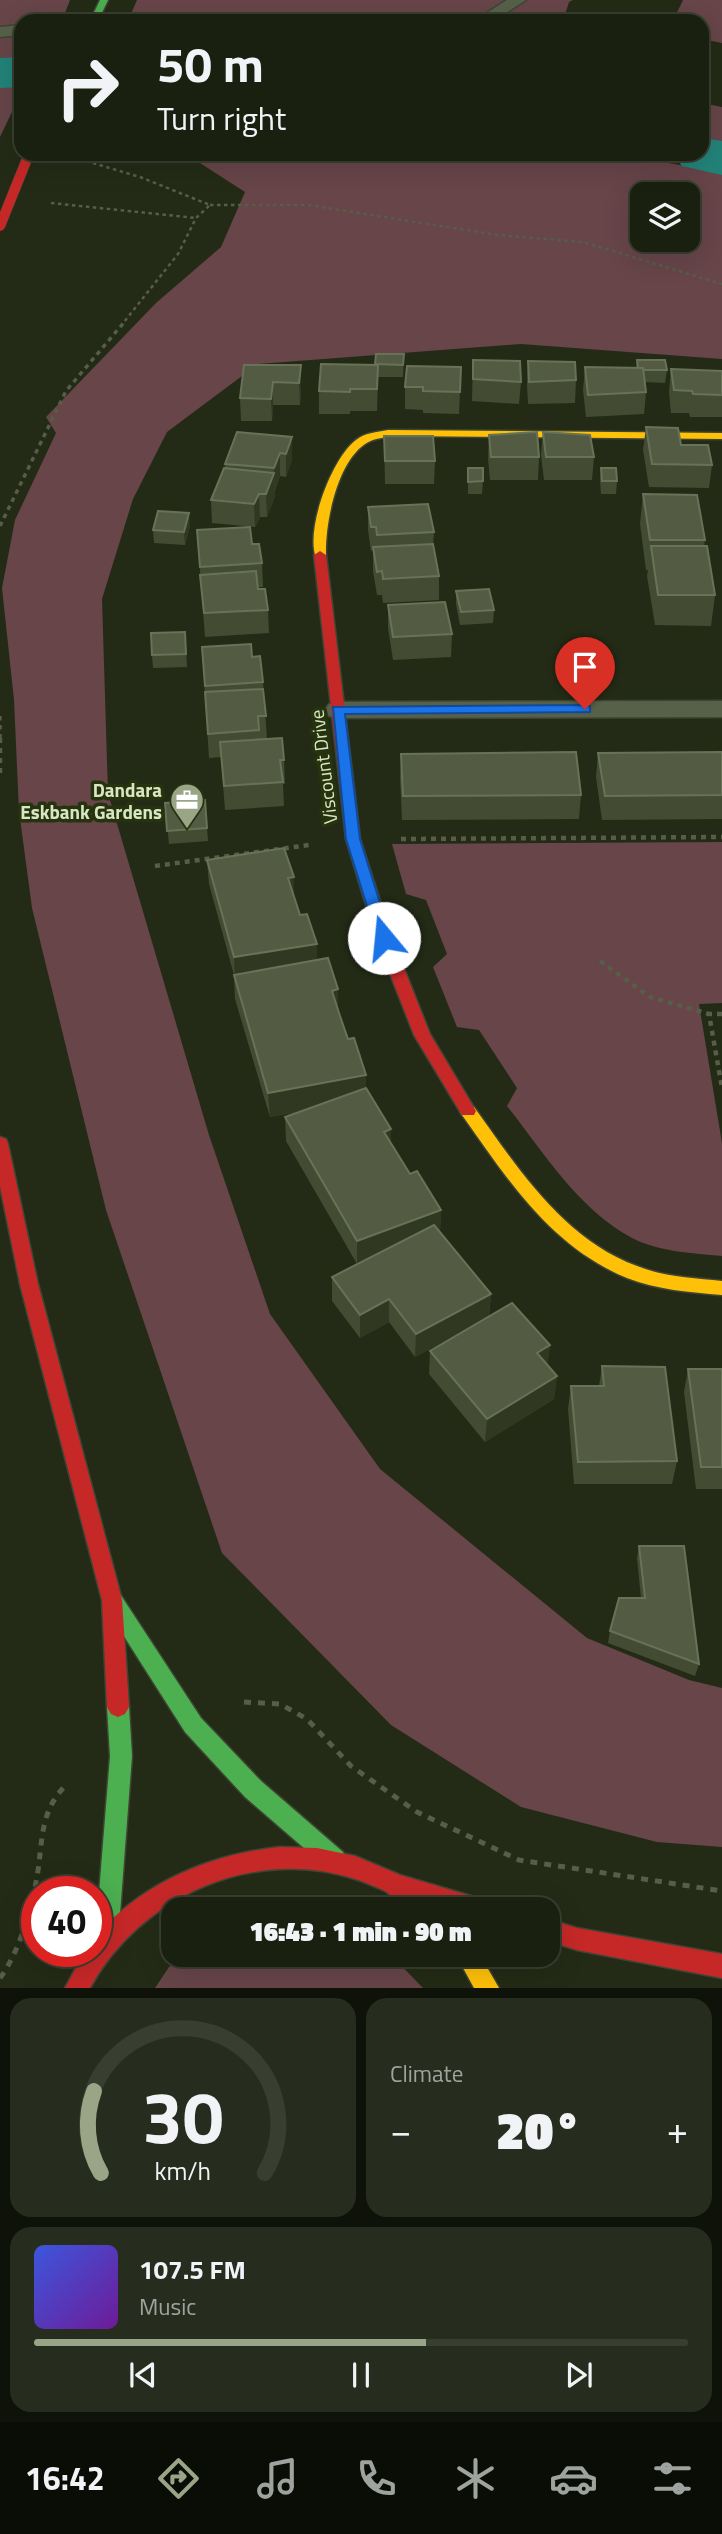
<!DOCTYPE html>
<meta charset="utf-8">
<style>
:root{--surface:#1a2010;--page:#272d1e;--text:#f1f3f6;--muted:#9fa39f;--line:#383e30;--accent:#99a586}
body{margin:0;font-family:"Titillium Web",sans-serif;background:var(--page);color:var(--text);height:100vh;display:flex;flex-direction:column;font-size:26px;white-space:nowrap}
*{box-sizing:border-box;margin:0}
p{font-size:23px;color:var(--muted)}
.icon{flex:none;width:38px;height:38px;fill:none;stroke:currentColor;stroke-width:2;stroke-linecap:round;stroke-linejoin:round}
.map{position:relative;height:1988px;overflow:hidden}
.panel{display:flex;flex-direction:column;gap:10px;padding:10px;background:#0e1209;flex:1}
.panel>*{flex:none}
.top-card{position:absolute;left:14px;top:14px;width:695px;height:147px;border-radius:21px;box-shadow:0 7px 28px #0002,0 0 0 2px var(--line);background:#1a2010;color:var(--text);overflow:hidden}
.buttons{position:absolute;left:630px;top:182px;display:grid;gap:14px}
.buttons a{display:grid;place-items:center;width:70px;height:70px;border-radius:14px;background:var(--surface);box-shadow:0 7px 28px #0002,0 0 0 2px var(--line);font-size:35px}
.speed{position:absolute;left:21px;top:1876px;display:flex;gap:14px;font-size:35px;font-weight:700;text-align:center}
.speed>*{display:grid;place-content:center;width:91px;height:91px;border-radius:50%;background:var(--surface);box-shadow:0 7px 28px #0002,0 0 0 2px var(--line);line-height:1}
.speed .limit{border:10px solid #d22;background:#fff;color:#111}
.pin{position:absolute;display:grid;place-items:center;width:60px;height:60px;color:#fff;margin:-72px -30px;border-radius:50% 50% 50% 0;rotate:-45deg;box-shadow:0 0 7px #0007}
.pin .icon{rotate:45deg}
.me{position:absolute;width:77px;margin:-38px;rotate:343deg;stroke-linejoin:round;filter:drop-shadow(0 0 5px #0008)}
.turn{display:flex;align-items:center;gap:24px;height:147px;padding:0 28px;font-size:32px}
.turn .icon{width:91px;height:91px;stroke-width:2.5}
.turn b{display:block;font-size:49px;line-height:60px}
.big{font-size:52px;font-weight:800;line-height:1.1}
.panel .tile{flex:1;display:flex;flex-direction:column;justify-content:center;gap:10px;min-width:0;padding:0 24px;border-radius:21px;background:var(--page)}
.panel .dial{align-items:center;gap:0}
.dial svg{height:182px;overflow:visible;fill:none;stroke:var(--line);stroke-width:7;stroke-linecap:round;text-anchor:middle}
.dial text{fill:var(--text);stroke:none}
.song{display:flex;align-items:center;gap:21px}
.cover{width:84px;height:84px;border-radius:10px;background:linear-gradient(135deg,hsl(230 70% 55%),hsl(280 70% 35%))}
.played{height:7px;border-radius:4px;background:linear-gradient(90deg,var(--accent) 60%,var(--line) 60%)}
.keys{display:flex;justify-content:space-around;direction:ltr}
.heat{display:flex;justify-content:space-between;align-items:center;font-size:38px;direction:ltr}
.panel .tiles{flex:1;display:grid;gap:10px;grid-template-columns:1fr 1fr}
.tile:last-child{grid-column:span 2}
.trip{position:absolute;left:161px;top:1897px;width:399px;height:70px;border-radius:21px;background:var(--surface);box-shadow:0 7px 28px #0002,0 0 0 2px var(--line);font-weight:800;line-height:70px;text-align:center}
.menu{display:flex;height:112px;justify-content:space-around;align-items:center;background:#0a0d06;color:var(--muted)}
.menu .icon{width:49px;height:49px}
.menu .active{color:var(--accent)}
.menu b{font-size:32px;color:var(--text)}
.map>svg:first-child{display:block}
.green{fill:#674549;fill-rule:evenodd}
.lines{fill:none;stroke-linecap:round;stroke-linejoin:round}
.river{fill:#228379;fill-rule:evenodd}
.lane-casing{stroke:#3e4534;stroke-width:3}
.fast-casing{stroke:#3e4534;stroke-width:3}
.slow-casing{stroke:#3e4534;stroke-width:3}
.jam-casing{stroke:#3e4534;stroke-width:3}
.path-far3{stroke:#565d49;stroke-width:2.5;stroke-dasharray:3.5 3.5;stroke-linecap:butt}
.path-far2{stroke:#565d49;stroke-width:3.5;stroke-dasharray:4.5 4.5;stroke-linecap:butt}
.path-far1{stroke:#565d49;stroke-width:4.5;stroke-dasharray:5 5;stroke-linecap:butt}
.path{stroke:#565d49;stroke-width:5;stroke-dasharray:7 7;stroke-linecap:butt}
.lane{fill:#576149;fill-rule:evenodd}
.fast{fill:#4caf50;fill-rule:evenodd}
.slow{fill:#ffc107;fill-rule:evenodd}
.jam{fill:#c62828;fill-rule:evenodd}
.jam-bridge-casing{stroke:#3e4534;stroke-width:11;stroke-linecap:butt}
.jam-bridge{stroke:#c62828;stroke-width:10}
.wall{fill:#434c33}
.shaded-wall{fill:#303821}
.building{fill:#535c42;stroke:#687256;stroke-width:2}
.route{fill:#1a73e8;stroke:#114b97;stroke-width:2}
.labels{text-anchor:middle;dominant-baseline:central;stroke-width:7;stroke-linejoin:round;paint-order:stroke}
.street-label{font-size:19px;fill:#d8e7c3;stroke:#26330e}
.poi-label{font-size:19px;font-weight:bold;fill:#d8e7c3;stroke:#26330e;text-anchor:end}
</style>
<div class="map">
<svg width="722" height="1988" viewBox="0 0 722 1988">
<rect width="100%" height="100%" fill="#232b16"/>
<g class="green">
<polygon points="0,0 70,0 62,21 21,21 21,62 0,63"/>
<polygon points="137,0 573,0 569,2 563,21 128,21"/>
<polygon points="683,0 722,0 722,43 702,39 702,21 673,21"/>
<polygon points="0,85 21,85 21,93 0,137"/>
<polygon points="702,103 722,107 722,150 702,146"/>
<path d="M186 154H615L722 172V359L521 344 258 364 167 432 133 499 102 599 108 793 209 1135 270 1314 380 1469 587 1638 689 1680 722 1688V1847L657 1842 521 1807 391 1725 222 1553 106 1210 32 908 19 811 14 700 2 588 15 520 56 433 46 417 156 303 221 247 245 192ZM642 194H688V240H642Z"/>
<path d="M722 842V1003L699 1004 722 1143V1256C693 1253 659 1252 632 1238 578 1209 544 1153 507 1106L517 1088 479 1030 457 1027 433 967 447 954 426 900 406 894 392 844Z"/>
<polygon points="186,1955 391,1955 423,1988 155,1988 169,1967"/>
</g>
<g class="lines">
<g class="river">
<polygon points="21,57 21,87 0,88 0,58"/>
<polygon points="702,138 722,141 722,175 682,166 673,154 702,154"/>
</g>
<g class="lane-casing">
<g id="lane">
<polygon points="507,0 526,0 493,21 474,21"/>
<polygon points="21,25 21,35 0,37 0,27"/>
<polygon points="722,701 722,717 338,718 329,716 325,710 329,704 338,702"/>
</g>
</g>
<g class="fast-casing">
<g id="fast">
<polygon points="100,0 108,0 98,21 90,21"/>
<polygon points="113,1592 120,1594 201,1718 261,1781 343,1852 346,1860 343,1868 335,1871 327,1868 245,1797 185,1732 106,1608 103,1601 106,1594"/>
<polygon points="118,1697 125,1700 129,1707 132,1756 118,1940 115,1948 107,1951 99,1948 96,1931 110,1756 107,1707 111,1700"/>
</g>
</g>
<g class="slow-casing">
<g id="slow">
<path d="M388 430 722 433V439L397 436C386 437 374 438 365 444 337 463 325 523 326 555L324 558H316C305 529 332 458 356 440 364 433 377 432 388 430Z"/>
<path d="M468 1105 474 1107C518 1168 563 1239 637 1266 664 1277 694 1278 722 1281V1295C690 1292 657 1290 627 1278 551 1247 508 1180 462 1115L460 1111 462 1107Z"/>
<polygon points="456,1955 480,1955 499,1988 474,1988"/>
</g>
</g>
<g class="jam-casing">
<g id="jam">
<polygon points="320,551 326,555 360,839 392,938 430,1034 476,1111 474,1115 462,1115 414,1035 376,938 346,839 314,555"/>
<polygon points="0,1137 6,1139 8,1144 38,1284 122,1600 129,1707 125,1714 118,1717 111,1714 107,1707 102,1600 20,1284 0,1186"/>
<path d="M279 1847 317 1848 355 1856 400 1875 478 1898 486 1901 489 1909C473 1910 452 1909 437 1909 430 1909 419 1911 411 1909 402 1907 393 1896 385 1891 376 1887 365 1882 355 1879 254 1846 140 1896 90 1988H65L85 1951H96V1935C145 1882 209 1855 279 1847Z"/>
<polygon points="548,1919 577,1928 722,1954 722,1978 577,1950 548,1941"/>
</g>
</g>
<g class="path-far3">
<polyline points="66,155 140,177 210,205 196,218 178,254 124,322"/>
<polyline points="51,203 196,218"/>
<polyline points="210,205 308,205 498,235 583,242 722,284"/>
</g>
<g class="path-far2">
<polyline points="0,526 66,391 126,320"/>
<polyline points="0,716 0,740"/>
</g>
<g class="path-far1">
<polyline points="0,738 0,773"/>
<polyline points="401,839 722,837"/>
<polyline points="155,866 309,845"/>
<polyline points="600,961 650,997 709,1014"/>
<polyline points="722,1014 709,1014 722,1088"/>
</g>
<g class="path">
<polyline points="244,1702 280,1704 307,1719 351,1766 417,1812 519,1860 722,1891"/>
<path d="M0 1978C20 1951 31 1909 37 1877 43 1842 39 1813 65 1786"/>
</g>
<use href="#lane" class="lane"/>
<use href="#fast" class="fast"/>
<use href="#slow" class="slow"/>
<use href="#jam" class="jam"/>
<g class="jam-bridge-casing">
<polyline id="jam-bridge" points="0,226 29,154"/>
</g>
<use href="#jam-bridge" class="jam-bridge"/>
</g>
<g class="wall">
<polygon points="404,354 403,377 378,377 377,411 350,411 350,414 319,414 319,391 375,365"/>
<polygon points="473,360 521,382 519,404 472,401"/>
<polygon points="637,360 667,370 665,383 645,382 646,392 644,414 586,417 583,390 585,367 636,368"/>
<polygon points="528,361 576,380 575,403 528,404 527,383"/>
<polygon points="301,365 301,388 300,405 273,405 272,421 241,421 240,398"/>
<polygon points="461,367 459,414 423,413 423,410 405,409 405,387"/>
<polygon points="671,369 722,371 722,417 690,417 689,413 671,413 669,392"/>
<polygon points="646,427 681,445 712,465 709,488 649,487 643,450"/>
<polygon points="543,432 594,457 592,480 544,480 541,455"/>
<polygon points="489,435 539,457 538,480 490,480 488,458"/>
<polygon points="384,436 435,461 434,484 385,484"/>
<polygon points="292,437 292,459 286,477 280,476 275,491 275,496 267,517 260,517 255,527 212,523 211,500 225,468 225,464"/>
<polygon points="468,468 483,481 482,494 468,494"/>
<polygon points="601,468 617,481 616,494 601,494 600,480"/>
<polygon points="643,494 705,540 704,546 715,595 711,626 655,625 647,576 648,570 646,570 640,524"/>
<polygon points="368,507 434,532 433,547 439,576 439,600 383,603 382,595 377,595 373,571 373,550 371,551 368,530"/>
<polygon points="190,526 185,545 154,543 153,530"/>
<polygon points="197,530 252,544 262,563 263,587 258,587 258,589 268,610 269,633 205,637"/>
<polygon points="456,591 494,610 493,623 460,625 456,604"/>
<polygon points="388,605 452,634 451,657 393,660 388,628"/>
<polygon points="185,632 187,667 153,668 152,655"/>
<polygon points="202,647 252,657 263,682 267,739 284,760 285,784 283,784 284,806 225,810 221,757 209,758"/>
<polygon points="722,752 722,819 602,820 596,777 598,753"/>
<polygon points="401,754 581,795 579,819 402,820 400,778"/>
<polygon points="205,800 208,841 169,844 165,803"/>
<polygon points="207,860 294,877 294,896 300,915 317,960 338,1011 348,1039 366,1075 366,1088 391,1129 391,1143 410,1174 441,1210 440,1231 491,1294 489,1317 415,1357 389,1322 360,1338 332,1301 332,1277 357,1264 286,1141 285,1117 303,1111 270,1117 235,999 234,975 209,884"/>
<polygon points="550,1345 547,1365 557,1376 554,1399 485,1442 429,1374 430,1351"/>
<polygon points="602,1366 677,1461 672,1484 574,1484 568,1409 571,1386 599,1386"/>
<polygon points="688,1369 722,1369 722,1489 696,1489 684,1392"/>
<polygon points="639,1546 699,1664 695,1676 608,1643 610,1631 641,1598 637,1558"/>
</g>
<g class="shaded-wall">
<polygon points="301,365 301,388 300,405 299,383"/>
<polygon points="273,382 273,405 272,421 271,399"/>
<polygon points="292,437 292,459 286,477 286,454"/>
<polygon points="280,453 280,476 275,491 274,468"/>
<polygon points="274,473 275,496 267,517 266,494"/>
<polygon points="259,494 260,517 255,527 254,504"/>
<polygon points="189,513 190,526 185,545 184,532"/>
<polygon points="294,877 294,901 288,878"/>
<polygon points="317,944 317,968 235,981 234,957"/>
<polygon points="338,989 338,1014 332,991"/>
<polygon points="366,1075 366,1099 270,1117 268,1093"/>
<polygon points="391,1129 391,1153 384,1132"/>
<polygon points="441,1210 440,1234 357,1265 357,1241"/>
<polygon points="491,1294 489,1317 415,1357 416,1334"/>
<polygon points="389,1299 389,1322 360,1338 360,1315"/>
<polygon points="550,1345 547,1368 537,1353"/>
<polygon points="557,1376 554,1399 485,1442 487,1419"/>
</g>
<g class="building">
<polygon points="376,354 404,354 403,365 375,364"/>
<polygon points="473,360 520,361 521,382 473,379"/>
<polygon points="637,360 665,360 667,370 643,370 643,368 638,368"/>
<polygon points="528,361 575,362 576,380 529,382"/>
<polygon points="321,364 378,365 377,389 350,389 350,392 319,391"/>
<polygon points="244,365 301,365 299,383 273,382 271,399 240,398"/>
<polygon points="407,366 461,367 460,392 423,391 423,387 405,387"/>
<polygon points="585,367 643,368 646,392 588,395"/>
<polygon points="671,369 722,371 722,395 693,394 692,391 674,390"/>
<polygon points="646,427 678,428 681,445 708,445 712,465 652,464"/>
<polygon points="237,432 292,437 286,454 280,453 274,468 225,464"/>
<polygon points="537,432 539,457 491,457 489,435"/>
<polygon points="543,432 590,435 594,457 546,457"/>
<polygon points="384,436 433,436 435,461 385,461"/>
<polygon points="224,468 274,473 266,494 259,494 254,504 211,500"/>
<polygon points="468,468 483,468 483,481 468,482"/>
<polygon points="601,468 616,468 617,481 602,481"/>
<polygon points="643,494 697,495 705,540 650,540"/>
<polygon points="428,504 434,532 377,535 376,527 371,527 368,507"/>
<polygon points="158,511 189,513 184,532 153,530"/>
<polygon points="250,527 252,544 259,544 262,563 200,567 197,530"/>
<polygon points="433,544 439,576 383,579 382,571 377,572 373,547"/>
<polygon points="651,546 707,546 715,595 658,595"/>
<polygon points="256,571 258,589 265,589 268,610 204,613 200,575"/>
<polygon points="489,589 494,610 461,612 456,591"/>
<polygon points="445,602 452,634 393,637 388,605"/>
<polygon points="185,632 186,654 152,655 151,633"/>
<polygon points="251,644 252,657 260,656 263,682 205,686 202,647"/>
<polygon points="263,689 266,716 258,716 259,730 208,734 205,692"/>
<polygon points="282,738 284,760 280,760 283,782 224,786 220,742"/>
<polygon points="576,752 581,795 403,796 401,754"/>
<polygon points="722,752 722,795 605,796 598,753"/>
<polygon points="205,800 207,828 167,831 165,803"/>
<polygon points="284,848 294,877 288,878 300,915 307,914 317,944 234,957 207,860"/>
<polygon points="328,958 338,989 332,991 340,1016 348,1039 354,1038 366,1075 268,1093 234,975"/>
<polygon points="366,1088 391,1129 384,1132 410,1174 417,1171 441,1210 357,1241 285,1117"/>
<polygon points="434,1225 491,1294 416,1334 389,1299 360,1315 332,1277"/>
<polygon points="512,1303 550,1345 537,1353 557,1376 487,1419 430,1351"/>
<polygon points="602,1366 665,1367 677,1461 578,1462 571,1386 604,1386"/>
<polygon points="688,1369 722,1369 722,1467 701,1467"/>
<polygon points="639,1546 684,1546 699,1664 610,1631 619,1598 645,1598"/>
</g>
<polygon class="route" points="585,705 590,706 590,712 345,714 360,839 391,938 384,943 378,941 346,839 333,707"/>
<defs>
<g id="office-pin" transform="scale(1.75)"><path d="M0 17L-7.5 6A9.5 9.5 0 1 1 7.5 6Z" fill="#99a586" stroke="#26330e"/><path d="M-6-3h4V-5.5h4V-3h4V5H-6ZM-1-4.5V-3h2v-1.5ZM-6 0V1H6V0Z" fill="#fff"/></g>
</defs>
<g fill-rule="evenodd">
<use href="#office-pin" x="187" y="800"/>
</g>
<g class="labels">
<g class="street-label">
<text transform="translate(323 767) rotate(-97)">Viscount Drive</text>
</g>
<g class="poi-label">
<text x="162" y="789">Dandara<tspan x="162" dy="22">Eskbank Gardens</tspan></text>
</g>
</g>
</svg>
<div class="buttons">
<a><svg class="icon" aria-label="layers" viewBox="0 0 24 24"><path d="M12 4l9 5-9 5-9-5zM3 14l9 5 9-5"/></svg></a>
</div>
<div class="speed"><div class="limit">40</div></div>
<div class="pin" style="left:585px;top:709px;background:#d93025"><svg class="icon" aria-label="arrive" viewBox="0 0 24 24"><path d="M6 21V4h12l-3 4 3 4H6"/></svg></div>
<svg class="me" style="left:384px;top:938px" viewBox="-20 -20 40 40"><circle r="19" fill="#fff"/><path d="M0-13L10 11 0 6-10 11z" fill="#1a73e8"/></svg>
<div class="trip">16:43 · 1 min · 90 m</div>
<div class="top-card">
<div class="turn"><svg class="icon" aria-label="right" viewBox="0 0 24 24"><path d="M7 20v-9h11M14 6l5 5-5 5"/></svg><div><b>50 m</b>Turn right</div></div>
</div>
</div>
<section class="panel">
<div class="tiles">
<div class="tile dial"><svg viewBox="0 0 100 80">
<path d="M14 69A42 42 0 1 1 86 69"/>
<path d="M14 69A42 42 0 0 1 11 33" stroke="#99a586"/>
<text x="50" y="56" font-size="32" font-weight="700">30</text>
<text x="50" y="72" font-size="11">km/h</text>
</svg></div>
<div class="tile"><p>Climate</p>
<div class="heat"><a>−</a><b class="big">20°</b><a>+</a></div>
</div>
<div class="tile">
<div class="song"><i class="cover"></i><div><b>107.5 FM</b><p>Music</p></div></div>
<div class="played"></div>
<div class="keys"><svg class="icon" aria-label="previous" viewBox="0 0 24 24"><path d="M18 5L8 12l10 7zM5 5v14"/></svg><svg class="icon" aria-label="pause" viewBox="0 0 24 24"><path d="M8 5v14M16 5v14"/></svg><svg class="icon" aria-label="next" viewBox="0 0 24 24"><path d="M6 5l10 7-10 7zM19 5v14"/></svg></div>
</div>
</div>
</section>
<nav class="menu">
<b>16:42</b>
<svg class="icon active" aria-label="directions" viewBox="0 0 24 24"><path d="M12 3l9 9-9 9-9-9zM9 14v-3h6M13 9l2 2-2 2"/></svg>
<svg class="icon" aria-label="music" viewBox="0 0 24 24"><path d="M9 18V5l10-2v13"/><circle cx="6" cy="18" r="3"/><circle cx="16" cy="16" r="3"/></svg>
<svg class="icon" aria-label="phone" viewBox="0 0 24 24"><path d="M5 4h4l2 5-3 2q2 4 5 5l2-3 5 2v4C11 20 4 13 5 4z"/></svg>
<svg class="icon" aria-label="climate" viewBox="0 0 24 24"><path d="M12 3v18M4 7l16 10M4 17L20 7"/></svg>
<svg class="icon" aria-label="car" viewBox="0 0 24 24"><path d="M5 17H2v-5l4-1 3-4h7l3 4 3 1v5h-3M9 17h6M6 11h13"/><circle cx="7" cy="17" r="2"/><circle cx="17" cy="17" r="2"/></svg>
<svg class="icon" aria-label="filters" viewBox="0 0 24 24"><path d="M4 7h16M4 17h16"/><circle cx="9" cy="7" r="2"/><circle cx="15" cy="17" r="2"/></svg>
</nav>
